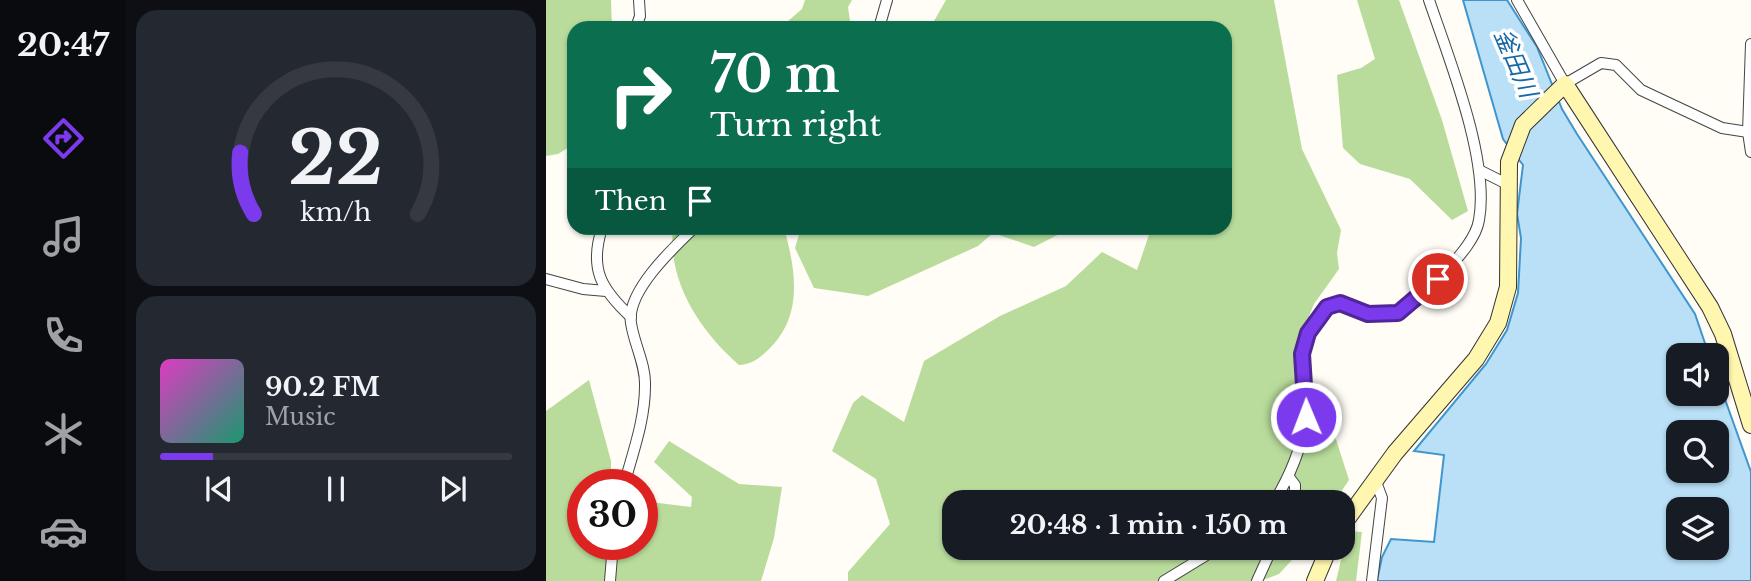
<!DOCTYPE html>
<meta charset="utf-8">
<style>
:root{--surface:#171b24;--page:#242831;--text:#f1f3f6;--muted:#9ea1a6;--line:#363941;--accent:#7c3aed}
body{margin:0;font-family:"Libre Baskerville","Noto Sans JP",serif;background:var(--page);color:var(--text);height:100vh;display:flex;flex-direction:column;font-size:26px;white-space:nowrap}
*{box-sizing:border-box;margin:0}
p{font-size:23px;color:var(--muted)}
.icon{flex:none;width:38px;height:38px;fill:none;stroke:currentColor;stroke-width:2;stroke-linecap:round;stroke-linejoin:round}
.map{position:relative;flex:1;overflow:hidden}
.panel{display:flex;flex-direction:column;gap:10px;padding:10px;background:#0d0f14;width:420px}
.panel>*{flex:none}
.banner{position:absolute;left:21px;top:21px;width:665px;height:214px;border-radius:21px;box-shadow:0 2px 5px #0004;background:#0b6e4f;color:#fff;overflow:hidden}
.tools{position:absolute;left:1120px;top:343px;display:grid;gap:14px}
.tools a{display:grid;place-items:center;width:63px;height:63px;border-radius:14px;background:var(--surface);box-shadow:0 2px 5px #0004;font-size:35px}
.speed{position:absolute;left:21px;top:469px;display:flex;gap:14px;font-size:35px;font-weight:700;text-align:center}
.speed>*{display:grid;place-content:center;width:91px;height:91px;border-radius:50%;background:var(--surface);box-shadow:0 2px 5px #0004;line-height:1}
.speed .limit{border:10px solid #d22;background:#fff;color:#111}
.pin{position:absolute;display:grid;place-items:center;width:60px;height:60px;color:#fff;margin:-30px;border:4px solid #fff;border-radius:50%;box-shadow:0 2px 7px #0007}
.me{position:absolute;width:77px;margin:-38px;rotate:359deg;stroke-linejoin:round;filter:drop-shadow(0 0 5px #0008)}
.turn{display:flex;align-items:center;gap:24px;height:147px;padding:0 28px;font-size:32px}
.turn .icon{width:91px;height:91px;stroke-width:2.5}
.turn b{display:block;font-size:49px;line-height:60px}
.then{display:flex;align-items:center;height:66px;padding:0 28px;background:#0003;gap:14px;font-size:26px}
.panel .card{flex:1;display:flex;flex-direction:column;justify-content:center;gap:10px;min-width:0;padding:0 24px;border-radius:21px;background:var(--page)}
.panel .dial{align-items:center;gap:0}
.dial svg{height:182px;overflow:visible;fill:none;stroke:var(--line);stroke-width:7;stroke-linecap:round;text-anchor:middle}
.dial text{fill:var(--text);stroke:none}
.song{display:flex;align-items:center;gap:21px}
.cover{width:84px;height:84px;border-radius:10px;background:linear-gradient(135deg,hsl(310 70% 55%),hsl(160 70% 35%))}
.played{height:7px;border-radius:4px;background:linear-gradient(90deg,var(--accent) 15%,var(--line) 15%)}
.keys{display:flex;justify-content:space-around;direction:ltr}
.trip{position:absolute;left:396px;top:490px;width:413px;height:70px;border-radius:21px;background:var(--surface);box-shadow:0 2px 5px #0004;font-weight:700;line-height:70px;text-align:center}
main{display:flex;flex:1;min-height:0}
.menu{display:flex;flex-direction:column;width:126px;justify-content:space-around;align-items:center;background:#090b0e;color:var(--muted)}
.menu .icon{width:49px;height:49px}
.menu .current{color:var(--accent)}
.menu b{font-size:32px;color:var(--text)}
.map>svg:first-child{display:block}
.forest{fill:#b9dc9c}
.water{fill:#b9e0f7;stroke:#3f96cf;stroke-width:2;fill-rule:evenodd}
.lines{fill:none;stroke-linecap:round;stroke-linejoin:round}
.street-casing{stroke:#444;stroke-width:12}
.secondary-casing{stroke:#333;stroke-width:18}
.street{stroke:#fff;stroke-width:10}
.secondary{stroke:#fff6b0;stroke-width:16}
.route-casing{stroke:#51269a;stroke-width:18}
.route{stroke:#7c3aed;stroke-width:12}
.labels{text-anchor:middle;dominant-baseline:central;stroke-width:7;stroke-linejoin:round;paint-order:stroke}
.water-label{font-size:24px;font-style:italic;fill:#1768a6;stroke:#fff}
</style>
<main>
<nav class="menu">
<b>20:47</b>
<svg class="icon current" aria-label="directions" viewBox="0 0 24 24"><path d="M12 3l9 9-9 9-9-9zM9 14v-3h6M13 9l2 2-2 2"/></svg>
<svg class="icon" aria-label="music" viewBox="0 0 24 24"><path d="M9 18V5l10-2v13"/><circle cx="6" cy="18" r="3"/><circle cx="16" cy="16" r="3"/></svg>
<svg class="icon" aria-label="phone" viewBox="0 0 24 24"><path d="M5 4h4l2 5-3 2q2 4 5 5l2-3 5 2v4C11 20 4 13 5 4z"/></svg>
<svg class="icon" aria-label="climate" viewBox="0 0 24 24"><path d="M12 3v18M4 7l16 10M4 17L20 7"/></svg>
<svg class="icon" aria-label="car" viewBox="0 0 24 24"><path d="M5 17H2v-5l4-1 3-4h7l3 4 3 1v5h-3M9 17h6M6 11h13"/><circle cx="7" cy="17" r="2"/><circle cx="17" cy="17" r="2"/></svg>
</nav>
<section class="panel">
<div class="card dial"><svg viewBox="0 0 100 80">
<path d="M14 69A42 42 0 1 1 86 69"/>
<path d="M14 69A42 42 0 0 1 8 42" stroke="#7c3aed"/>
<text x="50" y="56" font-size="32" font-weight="700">22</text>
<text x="50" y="72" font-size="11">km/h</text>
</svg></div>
<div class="card">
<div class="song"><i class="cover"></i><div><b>90.2 FM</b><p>Music</p></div></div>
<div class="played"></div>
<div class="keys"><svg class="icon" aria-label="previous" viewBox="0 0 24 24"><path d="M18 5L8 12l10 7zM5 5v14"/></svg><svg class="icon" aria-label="pause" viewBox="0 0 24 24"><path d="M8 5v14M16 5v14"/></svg><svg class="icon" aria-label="next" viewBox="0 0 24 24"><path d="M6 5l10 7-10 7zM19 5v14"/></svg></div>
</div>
</section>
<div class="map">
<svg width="1205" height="581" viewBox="0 0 1205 581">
<rect width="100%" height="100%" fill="#fffdf5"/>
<g class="forest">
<polygon points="0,0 65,0 66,28 28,28 28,144 12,154 0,156"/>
<polygon points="259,0 306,0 302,7 305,28 234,28 256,9"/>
<polygon points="400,0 728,0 756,149 795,230 791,253 793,269 768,304 763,316 765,395 787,430 803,480 788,502 408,502 408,548 757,548 733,574 715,581 302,581 302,572 344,524 330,479 286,451 307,403 316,395 358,422 378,361 454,316 520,286 556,252 591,270 605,229 602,228 679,228 679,28 384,28"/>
<polygon points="811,0 853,0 896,120 922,211 906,220 864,179 814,164 797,148 791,75 815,68 829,59"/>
<path d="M127 228H238C250 271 258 317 221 351 213 359 204 365 193 365 154 331 121 281 127 228Z"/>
<polygon points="255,228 525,228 488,247 447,233 432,246 322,296 268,288 249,248"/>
<polygon points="43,380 65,461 65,482 70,485 37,485 37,544 96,544 96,501 145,507 146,497 108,462 123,441 193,484 236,487 228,538 215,581 0,581 0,411"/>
<polygon points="802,531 816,532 810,581 790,581"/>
</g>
<path class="water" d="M917 0H961L991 47 1016 109 1031 134 1149 314 1163 355H1132V394H1171V377L1205 472V581H831L836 557 845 539 888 542 898 455 868 451 940 364 961 330 972 293 975 238 971 214 977 165 957 139ZM1132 432H1171V471H1132ZM1132 509H1171V548H1132Z"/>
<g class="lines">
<g class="street-casing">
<g id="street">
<polyline points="971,0 1019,84 1055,63 1070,65 1095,90 1176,128 1202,132"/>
<polyline points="90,28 94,16 93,0"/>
<polyline points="333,28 341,0"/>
<polyline points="1205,44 1202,132 1205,152"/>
<polyline points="933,170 961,184"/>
<path d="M56 228C43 269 55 289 85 317"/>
<polyline points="0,279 37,289 60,291"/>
<polyline points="743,477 749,485 749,502"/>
<path d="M78 485C87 452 99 420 99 386 100 365 88 344 85 323 80 292 127 248 148 228"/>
<path d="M728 502C744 476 755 450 760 419 765 379 746 354 773 317 793 289 818 320 850 313 865 309 884 288 895 277 908 262 930 240 933 220 944 160 903 59 883 0"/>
<polyline points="64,581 67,544"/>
<polyline points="618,581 672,548"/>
<polyline points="711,581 726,548"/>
<polyline points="826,581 836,498 829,479"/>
</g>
</g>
<g class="secondary-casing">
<g id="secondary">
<polyline points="796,526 849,453 930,359 952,323 962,287 963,162 977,125 1019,84 1164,307 1177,334 1205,425"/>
<polyline points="769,581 783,548"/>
</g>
</g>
<use href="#street" class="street"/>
<use href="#secondary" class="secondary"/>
</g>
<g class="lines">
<g class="route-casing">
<polyline id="route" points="760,417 756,354 762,333 781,307 794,303 822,314 852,313 892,279"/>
</g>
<use href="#route" class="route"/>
</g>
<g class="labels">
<g class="water-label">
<text transform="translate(970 63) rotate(67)">釜田川</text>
</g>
</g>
</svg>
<div class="tools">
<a><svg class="icon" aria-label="sound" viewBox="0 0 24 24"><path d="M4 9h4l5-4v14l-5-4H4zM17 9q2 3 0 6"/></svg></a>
<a><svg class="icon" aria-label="search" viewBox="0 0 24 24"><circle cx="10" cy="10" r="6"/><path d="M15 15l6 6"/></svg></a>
<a><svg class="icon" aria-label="layers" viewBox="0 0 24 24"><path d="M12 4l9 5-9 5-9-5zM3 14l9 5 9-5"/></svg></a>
</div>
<div class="speed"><div class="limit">30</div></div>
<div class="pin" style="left:892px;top:279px;background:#d93025"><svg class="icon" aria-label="arrive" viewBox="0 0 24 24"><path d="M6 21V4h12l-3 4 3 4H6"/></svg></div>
<svg class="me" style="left:760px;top:417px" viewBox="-20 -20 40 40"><circle r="17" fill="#7c3aed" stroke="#fff" stroke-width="3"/><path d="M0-11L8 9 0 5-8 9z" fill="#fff"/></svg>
<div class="trip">20:48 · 1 min · 150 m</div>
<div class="banner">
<div class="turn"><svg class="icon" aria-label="right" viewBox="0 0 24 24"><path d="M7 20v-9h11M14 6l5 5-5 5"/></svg><div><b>70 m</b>Turn right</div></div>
<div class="then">Then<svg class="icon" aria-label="arrive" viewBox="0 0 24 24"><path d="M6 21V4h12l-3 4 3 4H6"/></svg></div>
</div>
</div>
</main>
